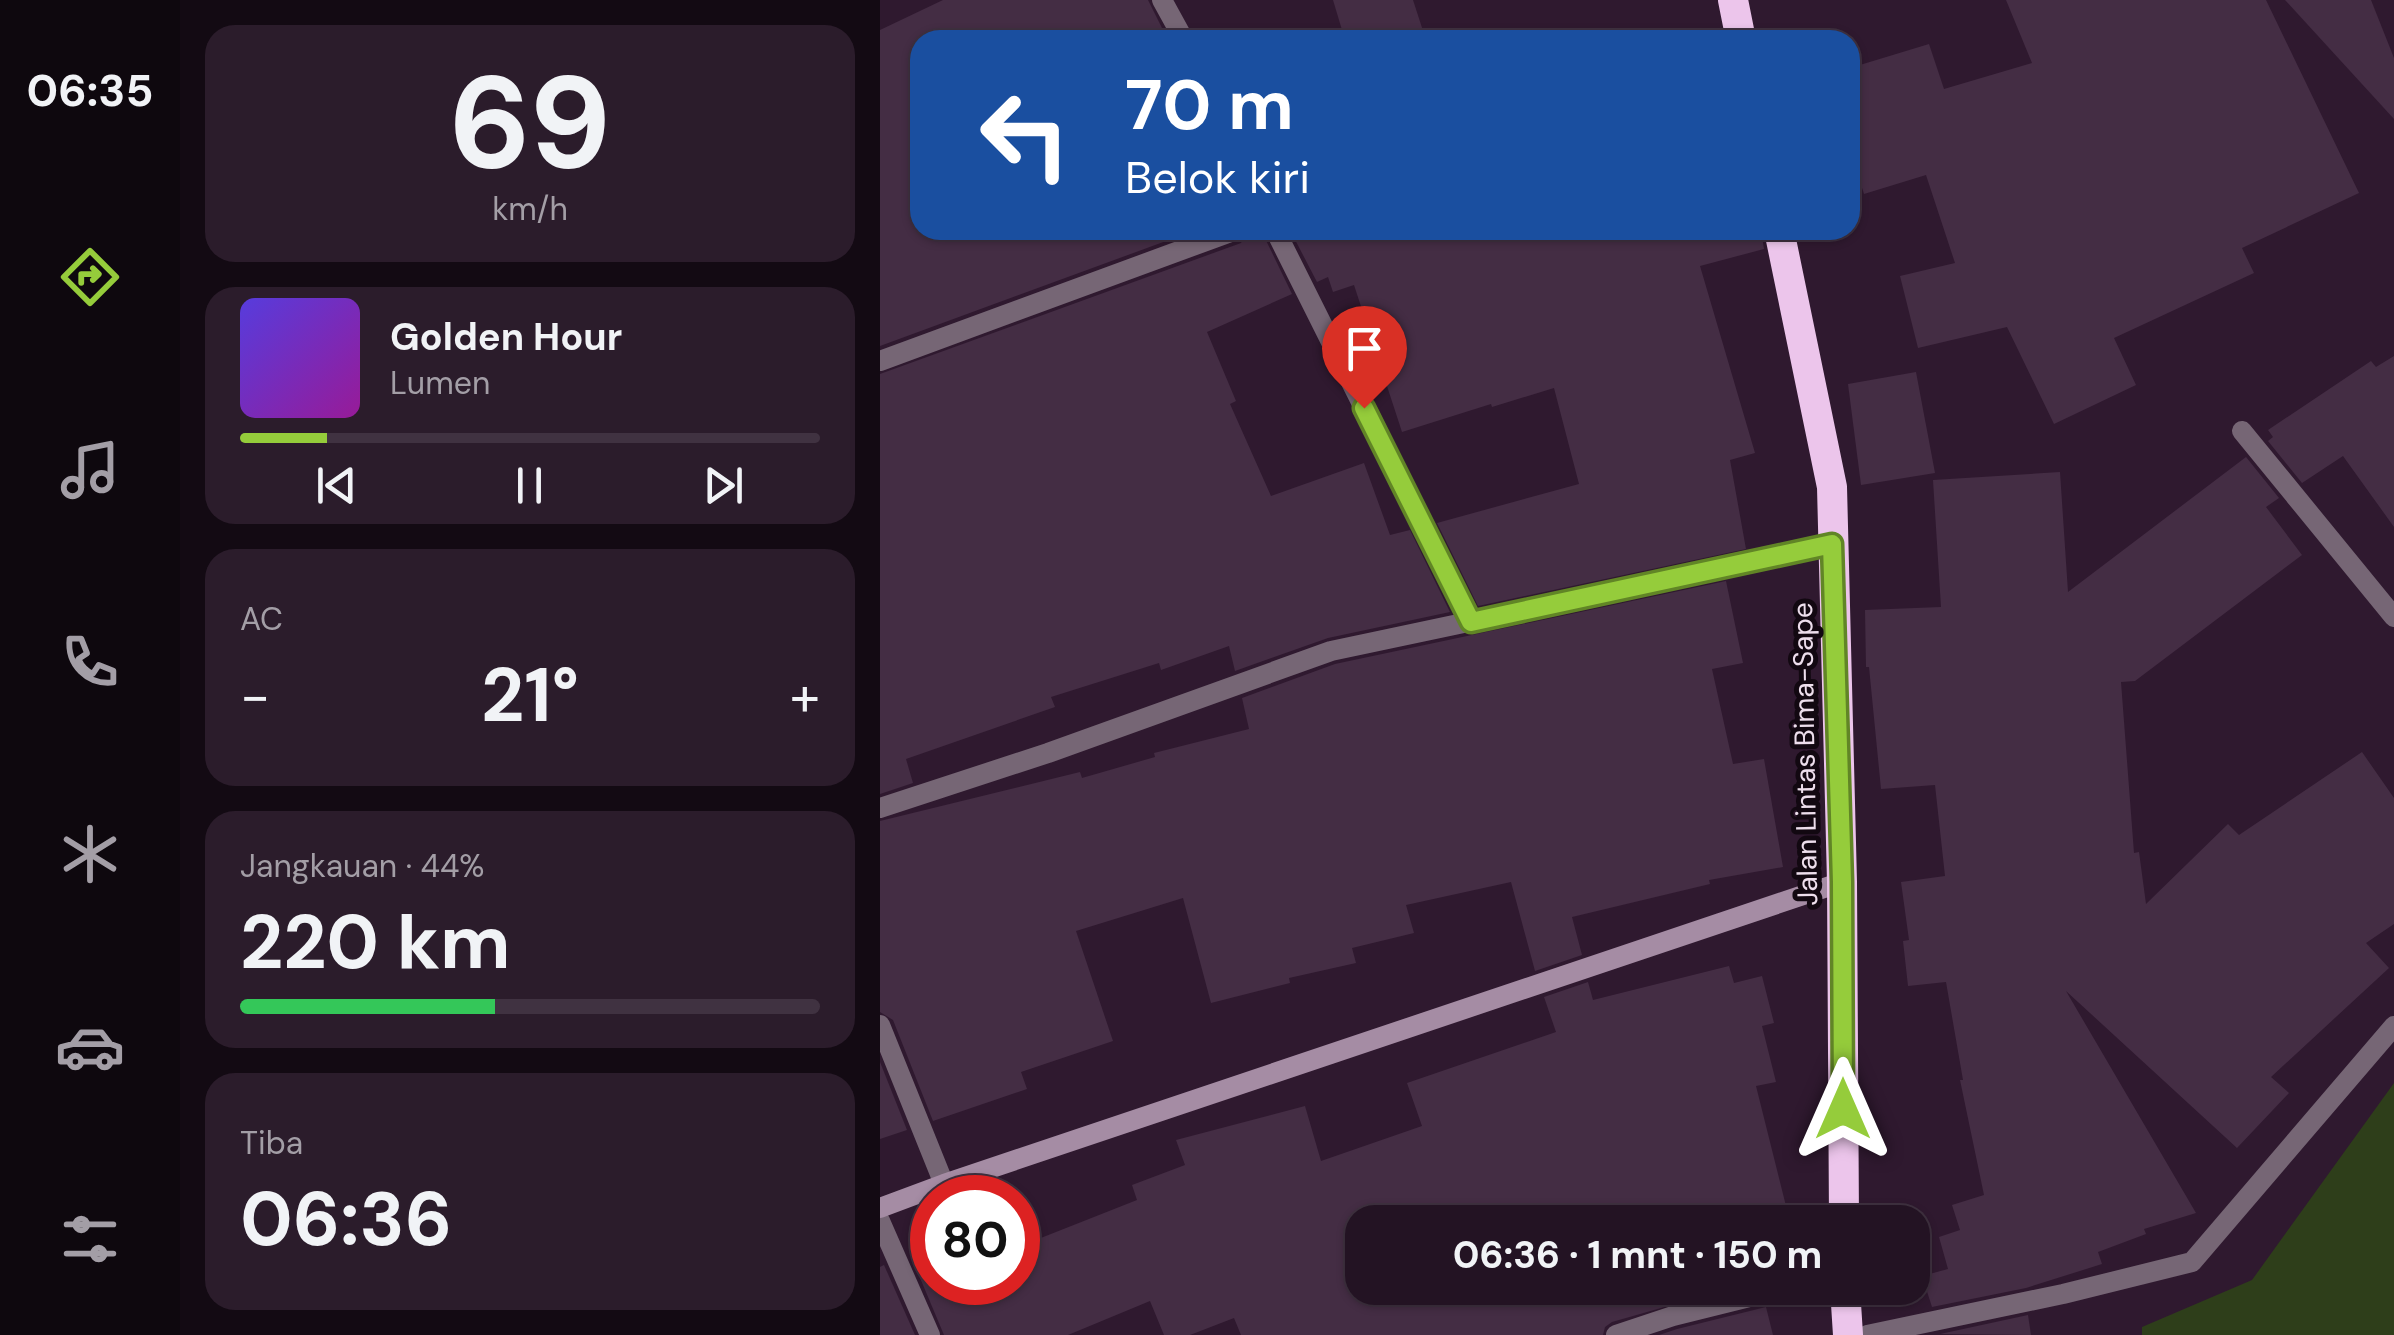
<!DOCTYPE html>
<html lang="id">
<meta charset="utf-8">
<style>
:root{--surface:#231323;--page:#2b1c2b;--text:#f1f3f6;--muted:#a39ea6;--line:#403241;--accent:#95cc3b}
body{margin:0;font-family:"DM Sans",sans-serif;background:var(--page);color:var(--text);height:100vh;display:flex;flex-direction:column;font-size:38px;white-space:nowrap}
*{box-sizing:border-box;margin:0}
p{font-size:32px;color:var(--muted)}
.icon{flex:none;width:55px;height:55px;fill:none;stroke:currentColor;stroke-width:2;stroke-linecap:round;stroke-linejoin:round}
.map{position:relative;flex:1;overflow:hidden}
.details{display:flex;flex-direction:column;gap:25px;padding:25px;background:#130a13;width:700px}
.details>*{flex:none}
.banner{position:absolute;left:30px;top:30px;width:950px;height:210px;border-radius:30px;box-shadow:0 2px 8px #0004,0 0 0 2px var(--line);background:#1a4fa0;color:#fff;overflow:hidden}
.speed{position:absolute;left:30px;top:1175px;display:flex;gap:20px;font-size:50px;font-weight:700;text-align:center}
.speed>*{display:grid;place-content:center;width:130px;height:130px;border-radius:50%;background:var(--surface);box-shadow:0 2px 8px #0004,0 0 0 2px var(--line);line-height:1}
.speed .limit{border:15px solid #d22;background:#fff;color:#111}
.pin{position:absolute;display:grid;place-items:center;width:85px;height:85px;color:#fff;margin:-102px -42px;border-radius:50% 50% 50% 0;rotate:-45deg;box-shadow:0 0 10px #0007}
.pin .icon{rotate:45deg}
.me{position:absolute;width:110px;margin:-55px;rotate:0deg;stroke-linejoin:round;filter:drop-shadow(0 0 8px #0008)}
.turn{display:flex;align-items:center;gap:35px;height:210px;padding:0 50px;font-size:45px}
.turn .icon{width:130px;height:130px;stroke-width:2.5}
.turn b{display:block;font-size:70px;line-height:85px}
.big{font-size:75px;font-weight:700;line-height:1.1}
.details .card{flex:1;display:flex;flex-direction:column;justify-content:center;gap:15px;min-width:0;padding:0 35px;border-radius:30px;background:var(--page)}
.details .dial{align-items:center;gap:0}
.dial b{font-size:130px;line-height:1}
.song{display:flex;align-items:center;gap:30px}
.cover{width:120px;height:120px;border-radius:15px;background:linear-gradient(135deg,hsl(250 70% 55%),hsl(300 70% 35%))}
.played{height:10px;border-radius:5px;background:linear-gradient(90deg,var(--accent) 15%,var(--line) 15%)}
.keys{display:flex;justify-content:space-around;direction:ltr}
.heat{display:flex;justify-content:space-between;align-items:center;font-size:55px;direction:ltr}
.charge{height:15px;border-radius:8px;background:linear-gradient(90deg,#34c759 44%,var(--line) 0)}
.trip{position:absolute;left:465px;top:1205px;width:585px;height:100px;border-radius:30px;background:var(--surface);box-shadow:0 2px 8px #0004,0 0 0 2px var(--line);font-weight:700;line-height:100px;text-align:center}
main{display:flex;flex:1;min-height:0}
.tab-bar{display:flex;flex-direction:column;width:180px;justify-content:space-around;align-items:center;background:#0e080e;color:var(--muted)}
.tab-bar .icon{width:70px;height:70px}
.tab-bar .selected{color:var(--accent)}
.tab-bar b{font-size:45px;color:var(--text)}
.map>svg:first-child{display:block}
.green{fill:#2e3e1a}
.building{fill:#442d44}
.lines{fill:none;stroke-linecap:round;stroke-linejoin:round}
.street{stroke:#766675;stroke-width:20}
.secondary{stroke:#a58ca4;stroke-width:20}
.highway{stroke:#ecc5eb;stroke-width:30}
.route-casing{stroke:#618526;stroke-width:25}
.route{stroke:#95cc3b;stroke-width:18}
.labels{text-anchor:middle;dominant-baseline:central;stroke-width:10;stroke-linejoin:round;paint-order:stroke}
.street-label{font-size:28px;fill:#eddeec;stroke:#120811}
</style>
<main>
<nav class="tab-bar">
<b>06:35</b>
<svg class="icon selected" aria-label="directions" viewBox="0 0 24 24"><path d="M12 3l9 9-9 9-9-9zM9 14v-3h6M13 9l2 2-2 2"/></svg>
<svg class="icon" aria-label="music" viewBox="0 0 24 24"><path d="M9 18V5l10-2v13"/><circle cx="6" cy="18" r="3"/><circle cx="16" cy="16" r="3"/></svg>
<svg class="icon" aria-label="phone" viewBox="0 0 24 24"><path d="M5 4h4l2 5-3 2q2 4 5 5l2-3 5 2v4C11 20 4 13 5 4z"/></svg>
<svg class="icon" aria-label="climate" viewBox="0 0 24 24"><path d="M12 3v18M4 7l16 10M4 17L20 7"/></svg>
<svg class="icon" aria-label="car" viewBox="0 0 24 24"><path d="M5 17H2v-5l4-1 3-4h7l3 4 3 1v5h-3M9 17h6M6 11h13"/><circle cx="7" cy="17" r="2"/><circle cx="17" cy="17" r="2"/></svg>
<svg class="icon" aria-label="filters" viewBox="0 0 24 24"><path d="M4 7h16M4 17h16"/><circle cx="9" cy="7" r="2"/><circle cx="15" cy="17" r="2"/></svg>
</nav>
<section class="details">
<div class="card dial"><b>69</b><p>km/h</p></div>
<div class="card">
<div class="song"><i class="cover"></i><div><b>Golden Hour</b><p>Lumen</p></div></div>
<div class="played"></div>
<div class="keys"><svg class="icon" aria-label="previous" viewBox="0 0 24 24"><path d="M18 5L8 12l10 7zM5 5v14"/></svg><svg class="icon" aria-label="pause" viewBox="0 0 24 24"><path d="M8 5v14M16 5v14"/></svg><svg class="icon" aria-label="next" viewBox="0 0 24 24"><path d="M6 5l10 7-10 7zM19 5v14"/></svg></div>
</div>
<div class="card"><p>AC</p>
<div class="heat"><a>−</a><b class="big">21°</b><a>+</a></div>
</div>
<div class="card"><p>Jangkauan · 44%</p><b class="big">220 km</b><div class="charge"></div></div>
<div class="card"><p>Tiba</p><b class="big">06:36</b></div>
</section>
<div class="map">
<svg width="1514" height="1335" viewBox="0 0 1514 1335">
<rect width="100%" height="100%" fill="#2f192f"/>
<polygon class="green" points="1514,1083 1514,1335 1262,1335 1262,1327 1372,1280"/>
<g class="building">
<polygon points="63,0 268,0 288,40 40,40 40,230 316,230 0,346 0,30"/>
<polygon points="453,0 533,0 546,40 465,40"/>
<polygon points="1126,0 1386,0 1479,193 1362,248 1374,273 1234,338 1256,385 1174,424 1127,327 1038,348 1020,276 1075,263 1046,175 984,194 970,151 970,68 1049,44 1064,89 1152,63"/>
<polygon points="1405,0 1491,0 1514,58 1514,119"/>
<polygon points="369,230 381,230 412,294 327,332 356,401 350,404 391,496 484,463 510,535 530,530 570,612 448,638 355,671 349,646 281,670 279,663 171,697 175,707 26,759 33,783 0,794 0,374 361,243"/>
<polygon points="410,230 881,230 884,249 820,266 875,453 850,460 866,549 598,606 557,523 699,484 674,388 612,407 611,404 522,432 474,285 453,292 448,277 437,282"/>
<polygon points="1514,356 1514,527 1463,456 1422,483 1388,441 1393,437 1388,430 1491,361 1496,367"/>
<polygon points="1036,372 1055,473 981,485 968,384"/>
<polygon points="1366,457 1399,498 1386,507 1422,555 1255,681 1241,682 1254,853 1259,852 1266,904 1348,824 1359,835 1482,752 1514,798 1514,924 1486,943 1509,968 1391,1077 1409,1093 1357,1148 1186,991 1316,1213 1264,1229 1266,1234 1218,1252 1222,1264 1146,1288 1052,1307 1042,1276 1068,1269 1059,1237 1080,1230 1072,1205 1104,1195 1080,1080 1083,1080 1066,982 1028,986 1023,941 1029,940 1021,882 1065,876 1055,785 1001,789 989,667 986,667 985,610 1061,607 1053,480 1180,472 1188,592"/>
<polygon points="846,581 863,663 832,669 853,764 884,759 903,867 829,880 830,884 692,917 702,955 655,971 631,882 526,905 534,933 472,948 476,963 409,978 410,983 331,1003 303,898 196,931 233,1041 141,1072 147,1089 53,1121 13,1020 0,1012 0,821 200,772 202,778 275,757 274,753 369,729 362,698 455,664"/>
<polygon points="849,966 854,983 882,976 894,1023 882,1026 896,1082 876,1086 907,1210 856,1222 482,1222 482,1288 851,1288 732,1322 725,1327 723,1335 361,1335 354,1318 310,1335 284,1335 270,1301 188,1335 64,1335 30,1254 52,1245 52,1282 138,1282 138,1247 257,1200 252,1185 305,1165 296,1140 425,1106 441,1161 542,1126 527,1083 676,1032 664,997 708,982 713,1000"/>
<polygon points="0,1062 27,1130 0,1139"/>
<polygon points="4,1265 35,1335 0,1335 0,1267"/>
<polygon points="886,1307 893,1335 779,1335 797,1329"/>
<polygon points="1148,1315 1151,1335 1060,1334"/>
</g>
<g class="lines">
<g class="street">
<polyline points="282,0 304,40"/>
<polyline points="395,230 591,622"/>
<polyline points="0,361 356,230"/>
<polyline points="1362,431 1514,617"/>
<polyline points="0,808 168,753 451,651 952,545"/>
<polyline points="0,1025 64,1184"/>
<polyline points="0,1221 50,1335"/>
<polyline points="736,1335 793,1316 906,1288"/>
<polyline points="987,1335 1183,1294 1312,1262 1514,1026"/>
</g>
<polyline class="secondary" points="0,1208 64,1184 962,882"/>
<g class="highway">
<polyline points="853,0 861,40"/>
<polyline points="899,230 952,487 962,882 964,1222"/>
<polyline points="965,1288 968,1335"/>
</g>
</g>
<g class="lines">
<g class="route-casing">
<polyline id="route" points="484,408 591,622 952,544 962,882 963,1109"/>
</g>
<use href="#route" class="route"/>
</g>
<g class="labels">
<g class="street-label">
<text transform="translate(925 754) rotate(-91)">Jalan Lintas Bima-Sape</text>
</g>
</g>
</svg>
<div class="speed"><div class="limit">80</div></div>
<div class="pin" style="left:484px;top:408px;background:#d93025"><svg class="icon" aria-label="arrive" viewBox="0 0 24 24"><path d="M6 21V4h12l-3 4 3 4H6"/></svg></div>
<svg class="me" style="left:963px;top:1109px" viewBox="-20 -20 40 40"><path d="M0-17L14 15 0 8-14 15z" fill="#95cc3b" stroke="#fff" stroke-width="4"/></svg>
<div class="trip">06:36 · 1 mnt · 150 m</div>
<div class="banner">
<div class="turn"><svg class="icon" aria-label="left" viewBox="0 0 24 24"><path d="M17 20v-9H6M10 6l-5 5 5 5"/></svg><div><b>70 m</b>Belok kiri</div></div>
</div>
</div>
</main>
